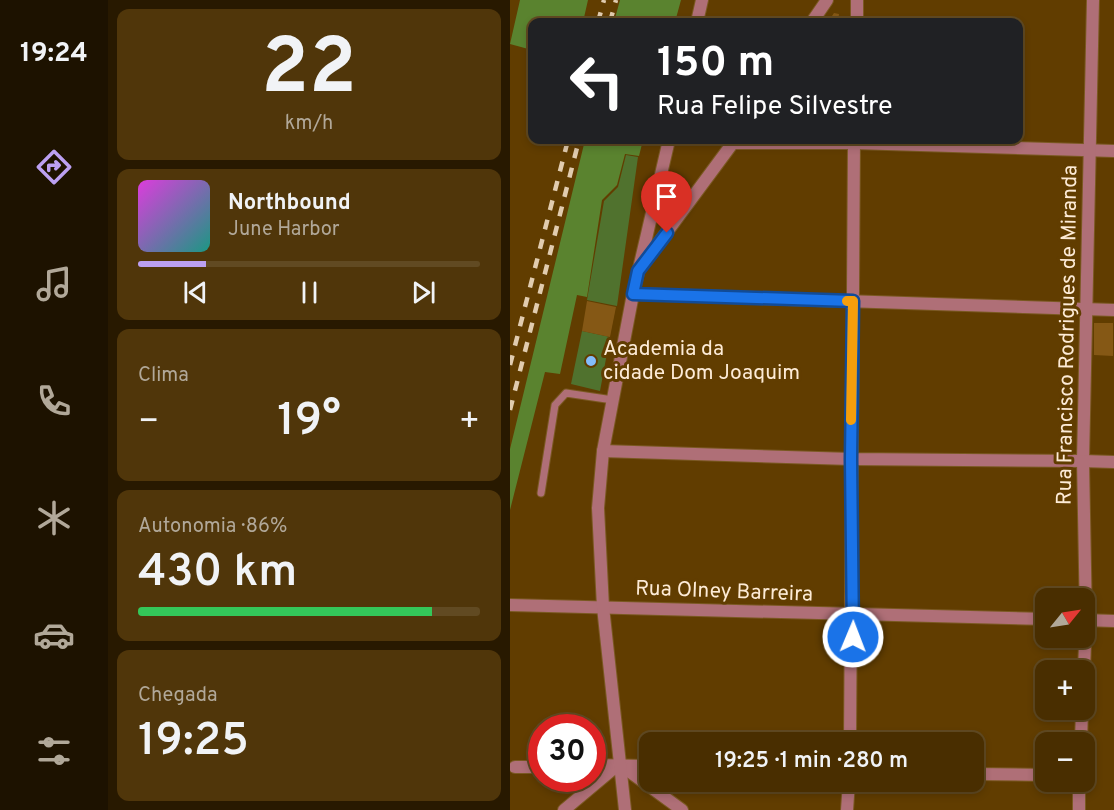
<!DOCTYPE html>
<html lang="pt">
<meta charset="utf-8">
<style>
:root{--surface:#492e00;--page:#50360a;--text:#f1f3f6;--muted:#b1a899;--line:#614a22;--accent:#bca0f2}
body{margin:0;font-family:Overpass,sans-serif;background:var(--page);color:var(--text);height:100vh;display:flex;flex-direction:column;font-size:22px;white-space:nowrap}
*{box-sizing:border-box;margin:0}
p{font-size:20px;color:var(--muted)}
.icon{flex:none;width:33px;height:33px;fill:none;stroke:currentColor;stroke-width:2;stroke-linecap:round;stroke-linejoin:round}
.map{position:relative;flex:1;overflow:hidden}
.side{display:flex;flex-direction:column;gap:9px;padding:9px;background:#281900;width:402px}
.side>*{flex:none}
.guide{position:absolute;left:18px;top:18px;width:495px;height:126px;border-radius:12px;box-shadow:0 3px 9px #0003,0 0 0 2px var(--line);background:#202124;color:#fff;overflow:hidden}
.needle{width:39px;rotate:60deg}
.tools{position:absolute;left:525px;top:588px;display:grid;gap:12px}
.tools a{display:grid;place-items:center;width:60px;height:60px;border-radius:12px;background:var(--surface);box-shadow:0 3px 9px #0003,0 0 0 2px var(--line);font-size:30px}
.speed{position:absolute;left:18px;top:714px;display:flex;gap:12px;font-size:30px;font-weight:700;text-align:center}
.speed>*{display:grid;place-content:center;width:78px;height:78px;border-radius:50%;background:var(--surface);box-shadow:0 3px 9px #0003,0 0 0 2px var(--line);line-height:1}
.speed .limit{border:9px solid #d22;background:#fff;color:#111}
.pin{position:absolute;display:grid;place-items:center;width:51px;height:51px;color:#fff;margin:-62px -26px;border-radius:50% 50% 50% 0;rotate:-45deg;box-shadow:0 0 6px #0007}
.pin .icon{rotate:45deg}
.me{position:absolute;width:66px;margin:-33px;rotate:1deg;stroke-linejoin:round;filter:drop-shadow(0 0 4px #0008)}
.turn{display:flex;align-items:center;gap:21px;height:126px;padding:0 30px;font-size:27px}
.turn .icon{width:78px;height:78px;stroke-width:2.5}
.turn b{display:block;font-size:42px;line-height:51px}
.big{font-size:45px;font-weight:600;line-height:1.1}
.side .widget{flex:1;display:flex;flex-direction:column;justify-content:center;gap:9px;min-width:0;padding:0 21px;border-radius:12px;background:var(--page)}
.side .dial{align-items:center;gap:0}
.dial b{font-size:78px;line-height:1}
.song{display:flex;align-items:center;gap:18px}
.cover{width:72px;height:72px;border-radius:9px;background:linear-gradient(135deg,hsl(300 70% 55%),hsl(170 70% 35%))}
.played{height:6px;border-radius:3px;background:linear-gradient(90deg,var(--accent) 20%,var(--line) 20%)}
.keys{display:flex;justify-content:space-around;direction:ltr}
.heat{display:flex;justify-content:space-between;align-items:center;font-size:33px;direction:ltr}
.charge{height:9px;border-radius:4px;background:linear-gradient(90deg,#34c759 86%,var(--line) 0)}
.trip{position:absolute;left:129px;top:732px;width:345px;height:60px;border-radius:12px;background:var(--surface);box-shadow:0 3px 9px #0003,0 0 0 2px var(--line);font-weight:600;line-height:60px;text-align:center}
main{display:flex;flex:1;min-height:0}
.tabs{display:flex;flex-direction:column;width:108px;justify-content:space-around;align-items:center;background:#1d1200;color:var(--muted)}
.tabs .icon{width:42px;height:42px}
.tabs .selected{color:var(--accent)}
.tabs b{font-size:27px;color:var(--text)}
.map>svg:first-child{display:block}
.green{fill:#50722e}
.forest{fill:#5a832f}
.building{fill:#855815}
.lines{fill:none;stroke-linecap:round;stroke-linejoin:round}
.service-casing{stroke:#7a5922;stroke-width:9}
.minor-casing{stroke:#7a5922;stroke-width:14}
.tertiary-casing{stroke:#7a5922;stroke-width:14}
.service{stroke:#af6f77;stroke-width:7}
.minor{stroke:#af6f77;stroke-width:12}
.tertiary{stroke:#af6f77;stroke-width:12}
.rail{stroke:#e1ccaf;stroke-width:4.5;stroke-dasharray:10 10;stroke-linecap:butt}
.route-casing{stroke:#114b97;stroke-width:15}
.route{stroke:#1a73e8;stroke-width:10}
.slow{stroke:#f59e0b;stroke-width:10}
.poi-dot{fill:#83bcfb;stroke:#613d00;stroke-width:2}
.labels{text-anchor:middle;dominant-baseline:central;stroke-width:6;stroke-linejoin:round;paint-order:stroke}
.street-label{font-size:21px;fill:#fdebd6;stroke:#613d00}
.poi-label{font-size:21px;fill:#fdebd6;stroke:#613d00;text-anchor:start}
</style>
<main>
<nav class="tabs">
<b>19:24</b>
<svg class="icon selected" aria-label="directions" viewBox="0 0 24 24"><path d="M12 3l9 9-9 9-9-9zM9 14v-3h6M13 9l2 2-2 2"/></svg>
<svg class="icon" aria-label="music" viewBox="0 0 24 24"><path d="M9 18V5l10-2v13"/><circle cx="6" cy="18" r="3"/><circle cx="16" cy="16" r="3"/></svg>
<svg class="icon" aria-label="phone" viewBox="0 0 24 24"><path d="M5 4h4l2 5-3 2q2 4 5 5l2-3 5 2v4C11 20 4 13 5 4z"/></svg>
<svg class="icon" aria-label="climate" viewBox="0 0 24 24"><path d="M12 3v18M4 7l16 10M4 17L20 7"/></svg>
<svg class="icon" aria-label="car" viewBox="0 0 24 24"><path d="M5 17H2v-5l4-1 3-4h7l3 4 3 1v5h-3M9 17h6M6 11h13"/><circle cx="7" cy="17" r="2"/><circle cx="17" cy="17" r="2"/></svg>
<svg class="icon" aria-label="filters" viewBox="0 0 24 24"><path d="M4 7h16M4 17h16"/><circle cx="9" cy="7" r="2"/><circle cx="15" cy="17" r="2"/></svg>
</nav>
<section class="side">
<div class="widget dial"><b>22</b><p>km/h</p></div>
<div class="widget">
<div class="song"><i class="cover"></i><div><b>Northbound</b><p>June Harbor</p></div></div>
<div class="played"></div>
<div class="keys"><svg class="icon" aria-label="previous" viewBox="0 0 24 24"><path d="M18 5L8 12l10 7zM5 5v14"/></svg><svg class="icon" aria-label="pause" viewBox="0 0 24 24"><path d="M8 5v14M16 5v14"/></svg><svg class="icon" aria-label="next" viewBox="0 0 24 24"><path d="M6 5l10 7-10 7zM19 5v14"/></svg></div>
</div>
<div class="widget"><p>Clima</p>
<div class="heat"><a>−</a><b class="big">19°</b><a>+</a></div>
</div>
<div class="widget"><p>Autonomia · 86%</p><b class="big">430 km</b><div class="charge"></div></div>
<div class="widget"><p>Chegada</p><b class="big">19:25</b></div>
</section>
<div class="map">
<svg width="604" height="810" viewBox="0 0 604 810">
<rect width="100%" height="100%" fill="#613d00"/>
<g class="green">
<polygon points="116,155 128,157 107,306 77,300 94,201 108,187"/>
<polygon points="72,331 100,337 90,391 61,384"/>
</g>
<g class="forest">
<polygon points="10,0 78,0 73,22 22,22 22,50 0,44"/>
<polygon points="110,0 171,0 165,22 104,22"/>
<polygon points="75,140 133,140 129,156 115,154 107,185 92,200 77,297 67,295 50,374 35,372 0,510 0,449"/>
</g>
<g class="building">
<polygon points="324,13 329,14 328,22 318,22"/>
<polygon points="77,301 106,307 100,337 72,331"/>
<polygon points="584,323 603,323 603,356 584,355"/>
</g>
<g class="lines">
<g class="service-casing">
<polyline id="service" points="31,493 45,405 56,393 103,400"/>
</g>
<g class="minor-casing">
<g id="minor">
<polyline points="302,22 317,0"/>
<polyline points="347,22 347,0"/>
<polyline points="222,143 344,143 604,151"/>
<polyline points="128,271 225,140"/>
<polyline points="123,294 604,310"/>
<polyline points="93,451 341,459 573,461 583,0"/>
<polyline points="0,605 536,619"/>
<polyline points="574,620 604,621"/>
<polyline points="340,742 344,140"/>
<polyline points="82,765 140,766"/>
<polyline points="5,767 32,767"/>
<polyline points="464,774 536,775"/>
<polyline points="54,810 109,764 172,810"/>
<polyline points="337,810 339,782"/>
</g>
</g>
<g class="tertiary-casing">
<g id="tertiary">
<polyline points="187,22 192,0"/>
<polyline points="574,670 576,620 573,461 604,462"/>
<polyline points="571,742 572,710"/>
<polyline points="115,810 93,607 88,508 93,451 123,294 159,140"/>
<polyline points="569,810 569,782"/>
</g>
</g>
<use href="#service" class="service"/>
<use href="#minor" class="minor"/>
<use href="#tertiary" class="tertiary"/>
<g class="rail">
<polyline points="88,22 94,0"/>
<polyline points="100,22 106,0"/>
<polyline points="0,365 58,140"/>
<polyline points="0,410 69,140"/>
</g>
</g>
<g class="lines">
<g class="route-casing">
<polyline id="route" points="157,233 128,271 123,294 343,301 341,459 343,637"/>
</g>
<use href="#route" class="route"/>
<polyline class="slow" points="337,301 343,301 341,420"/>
</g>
<circle class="poi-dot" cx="81" cy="361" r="6"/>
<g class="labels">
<g class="street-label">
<text transform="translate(558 335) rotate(-89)">Rua Francisco Rodrigues de Miranda</text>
<text transform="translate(214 592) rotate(2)">Rua Olney Barreira</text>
</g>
<g class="poi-label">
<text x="93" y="349">Academia da<tspan x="93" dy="24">cidade Dom Joaquim</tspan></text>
</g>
</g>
</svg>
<div class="tools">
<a><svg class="needle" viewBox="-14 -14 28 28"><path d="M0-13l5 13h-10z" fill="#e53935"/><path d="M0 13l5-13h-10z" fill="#b1a899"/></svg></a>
<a>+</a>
<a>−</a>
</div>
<div class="speed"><div class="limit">30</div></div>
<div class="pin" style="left:157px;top:233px;background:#d93025"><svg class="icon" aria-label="arrive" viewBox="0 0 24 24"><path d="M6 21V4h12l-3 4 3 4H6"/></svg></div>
<svg class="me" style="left:343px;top:637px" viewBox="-20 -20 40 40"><circle r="17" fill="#1a73e8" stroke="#fff" stroke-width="3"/><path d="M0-11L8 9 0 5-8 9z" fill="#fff"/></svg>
<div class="trip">19:25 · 1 min · 280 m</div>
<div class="guide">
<div class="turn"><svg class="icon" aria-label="left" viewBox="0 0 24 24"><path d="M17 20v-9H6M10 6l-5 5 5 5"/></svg><div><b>150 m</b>Rua Felipe Silvestre</div></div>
</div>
</div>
</main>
